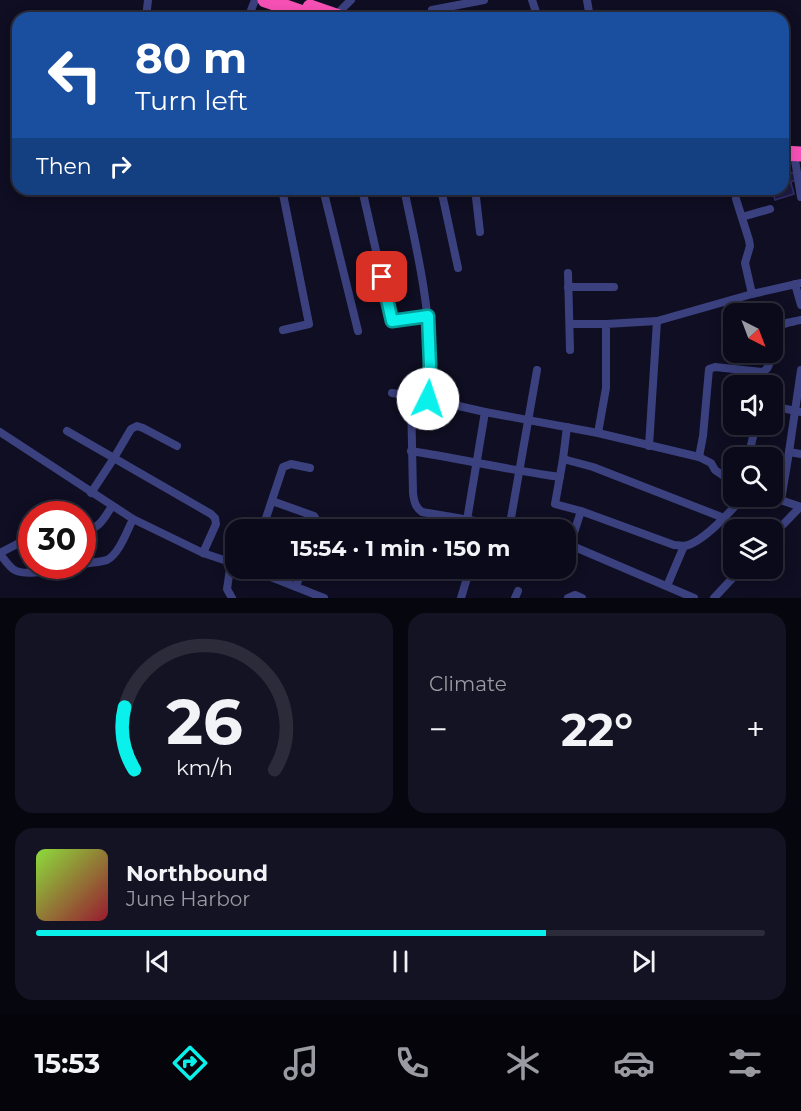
<!DOCTYPE html>
<meta charset="utf-8">
<style>
:root{--surface:#0b0a1a;--page:#141323;--text:#f1f3f6;--muted:#9a9aa2;--line:#2b2b39;--accent:#0af0ea}
body{margin:0;font-family:Montserrat,sans-serif;background:var(--page);color:var(--text);height:100vh;display:flex;flex-direction:column;font-size:22px;white-space:nowrap}
*{box-sizing:border-box;margin:0}
p{font-size:20px;color:var(--muted)}
.icon{flex:none;width:33px;height:33px;fill:none;stroke:currentColor;stroke-width:2;stroke-linecap:round;stroke-linejoin:round}
.map{position:relative;height:598px;overflow:hidden}
.panel{display:flex;flex-direction:column;gap:15px;padding:15px;background:#06060e;flex:1}
.panel>*{flex:none}
.banner{position:absolute;left:12px;top:12px;width:777px;height:183px;border-radius:18px;box-shadow:0 3px 15px #0003,0 0 0 2px var(--line);background:#1a4fa0;color:#fff;overflow:hidden}
.needle{width:39px;rotate:138deg}
.buttons{position:absolute;left:723px;top:303px;display:grid;gap:12px}
.buttons a{display:grid;place-items:center;width:60px;height:60px;border-radius:12px;background:var(--surface);box-shadow:0 3px 15px #0003,0 0 0 2px var(--line);font-size:30px}
.speed{position:absolute;left:18px;top:501px;display:flex;gap:12px;font-size:30px;font-weight:700;text-align:center}
.speed>*{display:grid;place-content:center;width:78px;height:78px;border-radius:50%;background:var(--surface);box-shadow:0 3px 15px #0003,0 0 0 2px var(--line);line-height:1}
.speed .limit{border:9px solid #d22;background:#fff;color:#111}
.pin{position:absolute;display:grid;place-items:center;width:51px;height:51px;color:#fff;margin:-26px;border-radius:12px;box-shadow:0 3px 9px #0006}
.me{position:absolute;width:66px;margin:-33px;rotate:4deg;stroke-linejoin:round;filter:drop-shadow(0 0 4px #0008)}
.turn{display:flex;align-items:center;gap:21px;height:126px;padding:0 24px;font-size:27px}
.turn .icon{width:78px;height:78px;stroke-width:2.5}
.turn b{display:block;font-size:42px;line-height:51px}
.then{display:flex;align-items:center;height:57px;padding:0 24px;background:#0003;gap:12px;font-size:22px}
.big{font-size:45px;font-weight:700;line-height:1.1}
.panel .card{flex:1;display:flex;flex-direction:column;justify-content:center;gap:9px;min-width:0;padding:0 21px;border-radius:18px;background:var(--page)}
.panel .dial{align-items:center;gap:0}
.dial svg{height:156px;overflow:visible;fill:none;stroke:var(--line);stroke-width:7;stroke-linecap:round;text-anchor:middle}
.dial text{fill:var(--text);stroke:none}
.song{display:flex;align-items:center;gap:18px}
.cover{width:72px;height:72px;border-radius:9px;background:linear-gradient(135deg,hsl(90 70% 55%),hsl(350 70% 35%))}
.played{height:6px;border-radius:3px;background:linear-gradient(90deg,var(--accent) 70%,var(--line) 70%)}
.keys{display:flex;justify-content:space-around;direction:ltr}
.heat{display:flex;justify-content:space-between;align-items:center;font-size:33px;direction:ltr}
.panel .tiles{flex:1;display:grid;gap:15px;grid-template-columns:1fr 1fr}
.card:last-child{grid-column:span 2}
.trip{position:absolute;left:225px;top:519px;width:351px;height:60px;border-radius:18px;background:var(--surface);box-shadow:0 3px 15px #0003,0 0 0 2px var(--line);font-weight:700;line-height:60px;text-align:center}
.tabs{display:flex;height:96px;justify-content:space-around;align-items:center;background:#04040a;color:var(--muted)}
.tabs .icon{width:42px;height:42px}
.tabs .on{color:var(--accent)}
.tabs b{font-size:27px;color:var(--text)}
.map>svg:first-child{display:block}
.building{fill:#1e1b42;stroke:#332e6d;stroke-width:1.5}
.lines{fill:none;stroke-linecap:round;stroke-linejoin:round}
.street{stroke:#3b417f;stroke-width:8}
.highway{stroke:#f851b6;stroke-width:15}
.route-casing{stroke:#069c98;stroke-width:15}
.route{stroke:#0af0ea;stroke-width:10}
</style>
<div class="map">
<svg width="801" height="598" viewBox="0 0 801 598">
<rect width="100%" height="100%" fill="#0f0e22"/>
<g class="building">
<polygon points="783,172 796,173 797,180 783,184"/>
<polygon points="791,183 794,194 775,200 772,189 783,189 783,185"/>
</g>
<g class="lines">
<g class="street">
<polyline points="532,0 538,18"/>
<polyline points="587,0 590,18"/>
<polyline points="432,10 484,0"/>
<polyline points="335,16 351,0"/>
<polyline points="146,18 148,0"/>
<polyline points="248,18 255,0"/>
<polyline points="794,154 801,197"/>
<polyline points="282,189 309,324 283,330"/>
<polyline points="323,189 358,331"/>
<polyline points="362,189 392,321 427,316"/>
<path d="M404 189C416 246 430 304 430 362 431 375 429 387 428 399L485 412 598 433"/>
<polyline points="441,189 458,268"/>
<polyline points="475,189 480,232"/>
<polyline points="736,199 749,240 750,246 745,263 752,294"/>
<polyline points="742,217 770,209"/>
<polyline points="568,273 570,350"/>
<polyline points="795,284 801,305"/>
<polyline points="568,287 614,287"/>
<polyline points="570,324 606,324"/>
<path d="M772 347C777 322 778 325 801 320"/>
<polyline points="392,393 428,399"/>
<path d="M411 397 413 493C414 501 415 507 422 512L499 525C505 524 508 523 511 518L537 370"/>
<polyline points="772,406 801,412"/>
<polyline points="67,431 211,514 215,518 216,524 203,553"/>
<polyline points="0,432 133,519 203,553 236,564"/>
<polyline points="649,446 657,321"/>
<path d="M411 451C461 459 510 470 560 477"/>
<polyline points="789,452 801,454"/>
<path d="M699 457 703 436 709 369 715 367 762 372C770 369 770 361 771 352"/>
<polyline points="748,458 756,424"/>
<polyline points="563,459 567,427"/>
<polyline points="734,483 715,470 711,463 699,457 598,433 606,388 606,324 657,321 752,294 801,283"/>
<polyline points="91,493 114,458 131,429 137,426 143,428 177,446"/>
<polyline points="769,496 801,507"/>
<polyline points="781,500 789,452 801,370"/>
<path d="M272 501 314 516C318 521 318 524 316 530"/>
<polyline points="581,511 555,504 563,459 593,467 724,518"/>
<polyline points="467,520 485,412"/>
<polyline points="262,530 283,467 291,464 310,468"/>
<path d="M82 532C100 528 103 520 112 506"/>
<polyline points="772,536 800,507"/>
<polyline points="0,553 19,543 32,541"/>
<path d="M0 554C4 559 8 565 13 569 24 578 59 568 73 566"/>
<polyline points="231,562 227,589 232,598"/>
<path d="M82 564C90 563 99 562 107 560 119 554 127 531 133 519"/>
<polyline points="248,568 324,598"/>
<polyline points="667,586 684,546"/>
<polyline points="296,587 302,568"/>
<polyline points="461,598 470,568"/>
<polyline points="515,598 518,591"/>
<polyline points="568,598 575,595 582,598"/>
<path d="M694 598 570 545 581 511 674 545C675 545 684 546 684 546 703 543 731 511 744 496"/>
<polyline points="714,598 742,568"/>
</g>
<g class="highway">
<polyline points="265,0 318,18"/>
<polyline points="310,7 342,18"/>
<polyline points="783,153 801,154"/>
</g>
</g>
<g class="lines">
<g class="route-casing">
<polyline id="route" points="382,277 392,321 428,316 430,365 428,399"/>
</g>
<use href="#route" class="route"/>
</g>
</svg>
<div class="buttons">
<a><svg class="needle" viewBox="-14 -14 28 28"><path d="M0-13l5 13h-10z" fill="#e53935"/><path d="M0 13l5-13h-10z" fill="#9a9aa2"/></svg></a>
<a><svg class="icon" aria-label="sound" viewBox="0 0 24 24"><path d="M4 9h4l5-4v14l-5-4H4zM17 9q2 3 0 6"/></svg></a>
<a><svg class="icon" aria-label="search" viewBox="0 0 24 24"><circle cx="10" cy="10" r="6"/><path d="M15 15l6 6"/></svg></a>
<a><svg class="icon" aria-label="layers" viewBox="0 0 24 24"><path d="M12 4l9 5-9 5-9-5zM3 14l9 5 9-5"/></svg></a>
</div>
<div class="speed"><div class="limit">30</div></div>
<div class="pin" style="left:382px;top:277px;background:#d93025"><svg class="icon" aria-label="arrive" viewBox="0 0 24 24"><path d="M6 21V4h12l-3 4 3 4H6"/></svg></div>
<svg class="me" style="left:428px;top:399px" viewBox="-20 -20 40 40"><circle r="19" fill="#fff"/><path d="M0-13L10 11 0 6-10 11z" fill="#0af0ea"/></svg>
<div class="trip">15:54 · 1 min · 150 m</div>
<div class="banner">
<div class="turn"><svg class="icon" aria-label="left" viewBox="0 0 24 24"><path d="M17 20v-9H6M10 6l-5 5 5 5"/></svg><div><b>80 m</b>Turn left</div></div>
<div class="then">Then<svg class="icon" aria-label="right" viewBox="0 0 24 24"><path d="M7 20v-9h11M14 6l5 5-5 5"/></svg></div>
</div>
</div>
<section class="panel">
<div class="tiles">
<div class="card dial"><svg viewBox="0 0 100 80">
<path d="M14 69A42 42 0 1 1 86 69"/>
<path d="M14 69A42 42 0 0 1 9 37" stroke="#0af0ea"/>
<text x="50" y="56" font-size="32" font-weight="700">26</text>
<text x="50" y="72" font-size="11">km/h</text>
</svg></div>
<div class="card"><p>Climate</p>
<div class="heat"><a>−</a><b class="big">22°</b><a>+</a></div>
</div>
<div class="card">
<div class="song"><i class="cover"></i><div><b>Northbound</b><p>June Harbor</p></div></div>
<div class="played"></div>
<div class="keys"><svg class="icon" aria-label="previous" viewBox="0 0 24 24"><path d="M18 5L8 12l10 7zM5 5v14"/></svg><svg class="icon" aria-label="pause" viewBox="0 0 24 24"><path d="M8 5v14M16 5v14"/></svg><svg class="icon" aria-label="next" viewBox="0 0 24 24"><path d="M6 5l10 7-10 7zM19 5v14"/></svg></div>
</div>
</div>
</section>
<nav class="tabs">
<b>15:53</b>
<svg class="icon on" aria-label="directions" viewBox="0 0 24 24"><path d="M12 3l9 9-9 9-9-9zM9 14v-3h6M13 9l2 2-2 2"/></svg>
<svg class="icon" aria-label="music" viewBox="0 0 24 24"><path d="M9 18V5l10-2v13"/><circle cx="6" cy="18" r="3"/><circle cx="16" cy="16" r="3"/></svg>
<svg class="icon" aria-label="phone" viewBox="0 0 24 24"><path d="M5 4h4l2 5-3 2q2 4 5 5l2-3 5 2v4C11 20 4 13 5 4z"/></svg>
<svg class="icon" aria-label="climate" viewBox="0 0 24 24"><path d="M12 3v18M4 7l16 10M4 17L20 7"/></svg>
<svg class="icon" aria-label="car" viewBox="0 0 24 24"><path d="M5 17H2v-5l4-1 3-4h7l3 4 3 1v5h-3M9 17h6M6 11h13"/><circle cx="7" cy="17" r="2"/><circle cx="17" cy="17" r="2"/></svg>
<svg class="icon" aria-label="filters" viewBox="0 0 24 24"><path d="M4 7h16M4 17h16"/><circle cx="9" cy="7" r="2"/><circle cx="15" cy="17" r="2"/></svg>
</nav>
